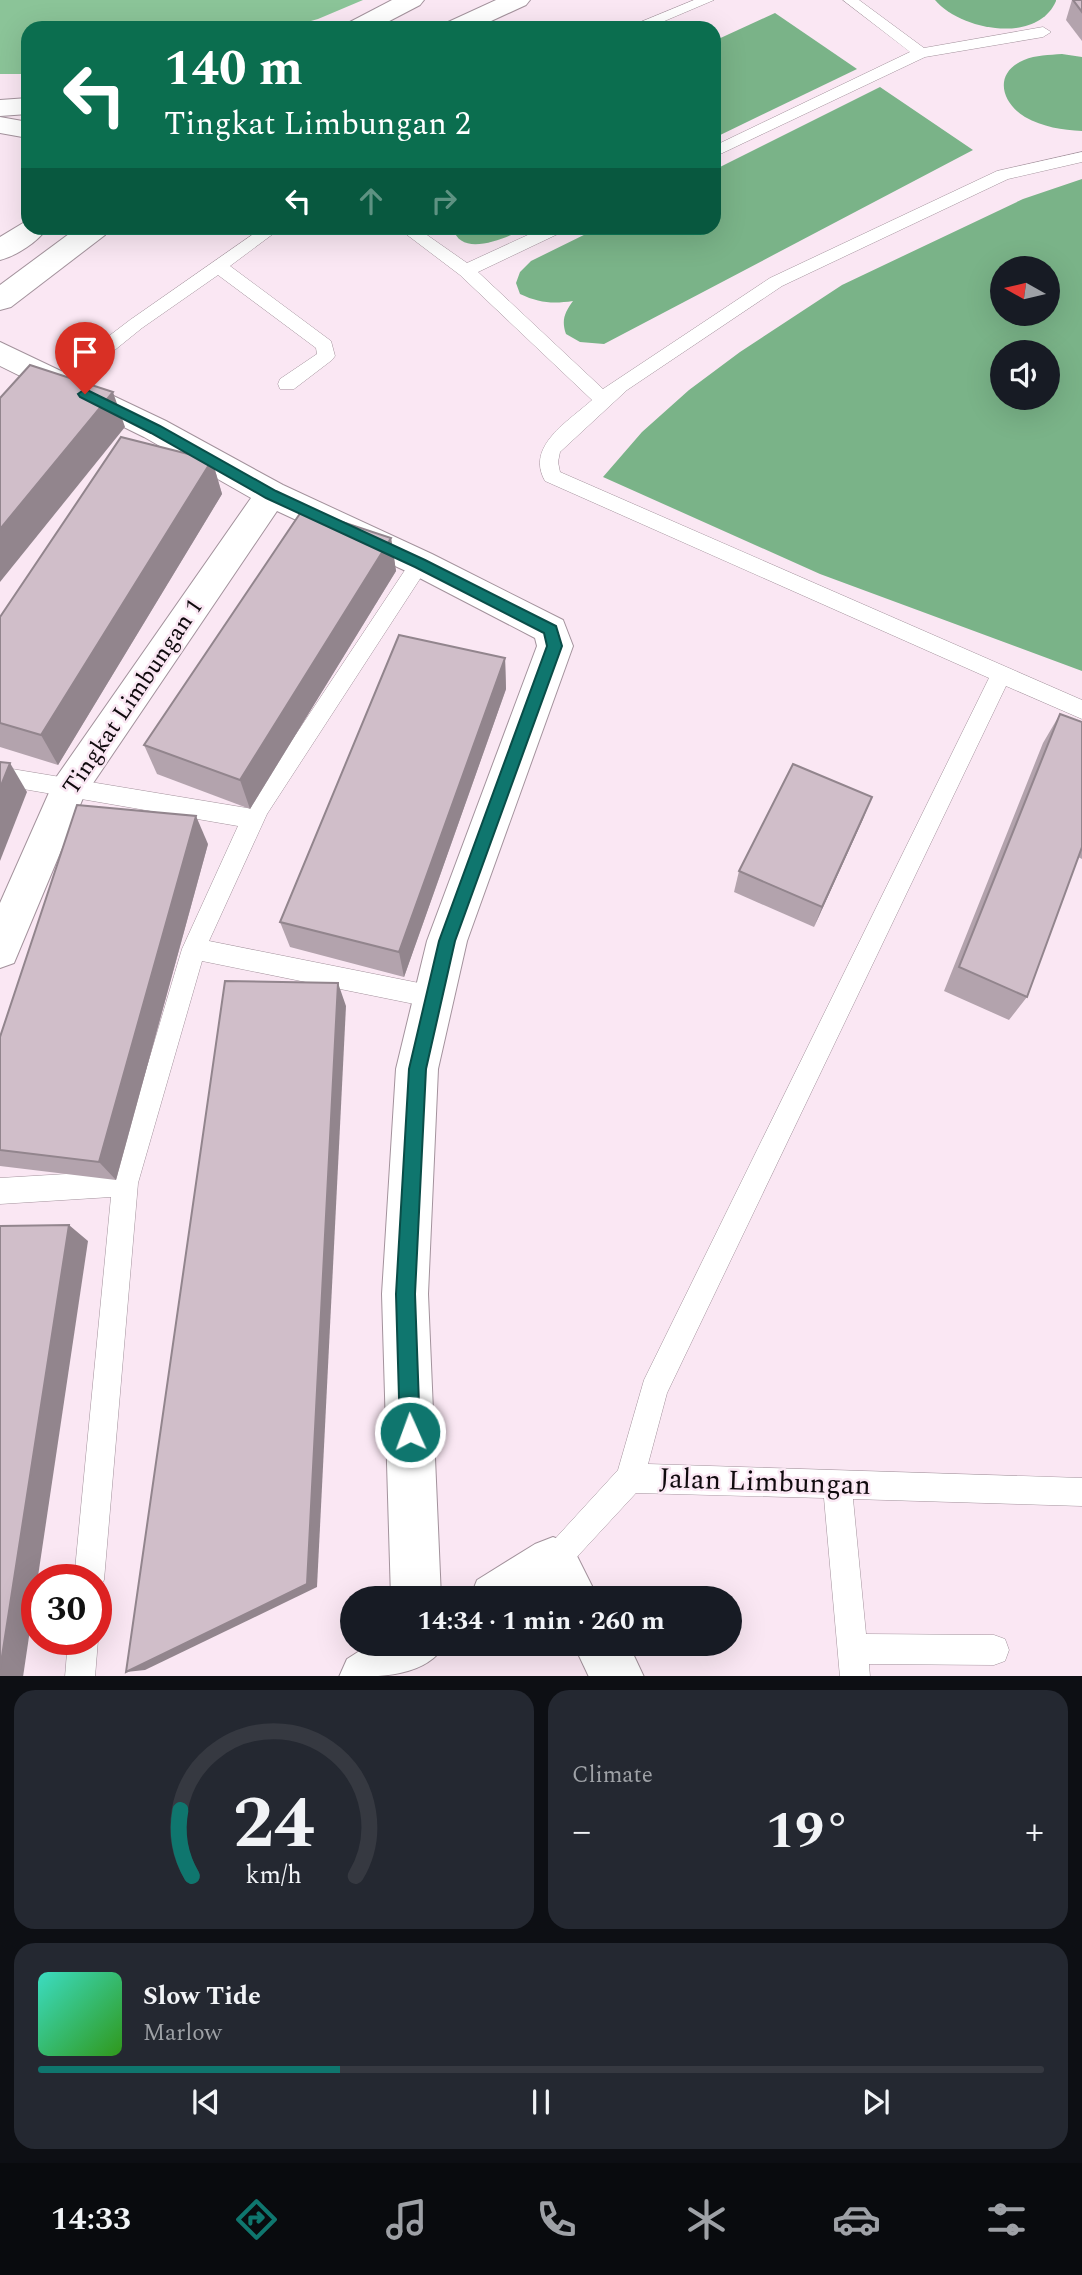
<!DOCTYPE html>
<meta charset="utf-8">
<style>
:root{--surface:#171b24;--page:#242831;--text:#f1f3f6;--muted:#9ea1a6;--line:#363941;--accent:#0f766e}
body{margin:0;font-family:Spectral,serif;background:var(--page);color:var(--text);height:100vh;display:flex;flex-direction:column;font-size:26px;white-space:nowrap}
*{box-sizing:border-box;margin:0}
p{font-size:23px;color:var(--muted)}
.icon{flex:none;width:38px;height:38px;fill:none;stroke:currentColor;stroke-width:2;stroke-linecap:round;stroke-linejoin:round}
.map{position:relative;height:1676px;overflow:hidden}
.side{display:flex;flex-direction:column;gap:14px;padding:14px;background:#0d0f14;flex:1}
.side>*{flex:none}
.hud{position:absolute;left:21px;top:21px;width:700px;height:214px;border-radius:21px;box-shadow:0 7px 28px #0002;background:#0b6e4f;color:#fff;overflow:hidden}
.needle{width:46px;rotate:278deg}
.buttons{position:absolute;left:990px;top:256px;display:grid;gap:14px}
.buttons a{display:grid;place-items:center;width:70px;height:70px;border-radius:50%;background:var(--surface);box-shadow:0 7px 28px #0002;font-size:35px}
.speed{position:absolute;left:21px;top:1564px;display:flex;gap:14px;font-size:35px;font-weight:700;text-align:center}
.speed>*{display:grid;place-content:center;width:91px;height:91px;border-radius:50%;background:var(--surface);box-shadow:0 7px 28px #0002;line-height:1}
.speed .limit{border:10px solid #d22;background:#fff;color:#111}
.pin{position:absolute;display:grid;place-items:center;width:60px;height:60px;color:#fff;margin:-72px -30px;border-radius:50% 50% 50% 0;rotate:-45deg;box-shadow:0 0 7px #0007}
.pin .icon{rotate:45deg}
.me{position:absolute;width:77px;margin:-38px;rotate:358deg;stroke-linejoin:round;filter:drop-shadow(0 0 5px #0008)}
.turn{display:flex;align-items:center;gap:24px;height:147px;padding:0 28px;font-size:32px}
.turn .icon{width:91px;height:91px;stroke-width:2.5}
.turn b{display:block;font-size:49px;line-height:60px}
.lanes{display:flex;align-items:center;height:66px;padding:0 28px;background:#0003;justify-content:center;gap:35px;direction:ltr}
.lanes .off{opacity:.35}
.big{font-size:52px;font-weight:700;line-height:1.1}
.side .widget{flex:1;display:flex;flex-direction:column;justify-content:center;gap:10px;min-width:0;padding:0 24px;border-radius:21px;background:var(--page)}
.side .dial{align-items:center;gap:0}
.dial svg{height:182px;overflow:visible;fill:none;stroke:var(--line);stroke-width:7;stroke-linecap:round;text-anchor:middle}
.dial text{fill:var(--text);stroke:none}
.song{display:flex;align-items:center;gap:21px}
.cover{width:84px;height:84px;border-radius:10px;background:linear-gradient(135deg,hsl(170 70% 55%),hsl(110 70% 35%))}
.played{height:7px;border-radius:4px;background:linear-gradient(90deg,var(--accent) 30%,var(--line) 30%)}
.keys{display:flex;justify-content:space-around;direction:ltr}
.heat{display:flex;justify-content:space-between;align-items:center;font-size:38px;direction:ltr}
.side .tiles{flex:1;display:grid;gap:14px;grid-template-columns:1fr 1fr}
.widget:last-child{grid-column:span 2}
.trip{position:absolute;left:340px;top:1586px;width:402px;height:70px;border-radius:35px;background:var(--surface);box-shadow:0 7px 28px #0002;font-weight:700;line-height:70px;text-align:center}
.tab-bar{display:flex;height:112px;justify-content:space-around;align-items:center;background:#090b0e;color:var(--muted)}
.tab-bar .icon{width:49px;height:49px}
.tab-bar .selected{color:var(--accent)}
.tab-bar b{font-size:32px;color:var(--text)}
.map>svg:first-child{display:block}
.forest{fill:#8bc498}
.water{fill:#7ab388;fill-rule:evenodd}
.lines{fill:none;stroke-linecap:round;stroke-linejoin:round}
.service-casing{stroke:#a3929c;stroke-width:1}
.minor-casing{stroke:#a3929c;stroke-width:2}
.tertiary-casing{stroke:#a3929c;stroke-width:2}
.trunk-casing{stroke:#a3929c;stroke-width:2}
.service{fill:#fff;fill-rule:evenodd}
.minor{fill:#fff;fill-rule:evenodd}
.tertiary{fill:#fff;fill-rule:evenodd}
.trunk{fill:#fff;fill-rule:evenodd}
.wall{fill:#b3a3ad}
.shaded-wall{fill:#92858d}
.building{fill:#d0bec9;stroke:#92858d;stroke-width:2}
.route{fill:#0f766e;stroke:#0a4d48;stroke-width:2}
.labels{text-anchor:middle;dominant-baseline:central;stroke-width:5;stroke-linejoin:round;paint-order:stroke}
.street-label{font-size:24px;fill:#0f0a0d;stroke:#fae7f3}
.near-street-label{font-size:28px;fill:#0f0a0d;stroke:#fae7f3}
</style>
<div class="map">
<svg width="1082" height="1677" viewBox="0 0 1082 1677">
<rect width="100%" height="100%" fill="#fae7f3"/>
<polygon class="forest" points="0,0 363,0 318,19 286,28 28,28 28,74 0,74"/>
<g class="water">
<path d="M935 0H1056V1C1037 45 960 30 935 0Z"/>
<polygon points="775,13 857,69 714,138 714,41"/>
<path d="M1062 54 1082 57V131C1062 130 1043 127 1025 117 1000 102 994 72 1024 60 1036 55 1049 55 1062 54Z"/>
<path d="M880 87 973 150 604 344 580 342 566 334C561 320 565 312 573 301 553 304 539 303 520 294L516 283 520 272 531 261 598 228H714V170Z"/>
<path d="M1082 179V671L820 574 603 477 642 432 689 390 740 352 842 285 1023 199ZM1003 268H1048V313H1003ZM1003 352H1048V397H1003Z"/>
<path d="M453 228H527C509 236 461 260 453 228Z"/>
</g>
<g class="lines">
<g class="service-casing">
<g id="service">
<polygon points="694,0 714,0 648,28 626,28"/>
<polygon points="843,0 859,0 924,48 1043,27 1051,32 1043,37 925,57 714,157 714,146 910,52"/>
<path d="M1082 152V162L1008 179 782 286 627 390 560 452 558 462 560 472 1082 700V719L1006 686 667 1393 648 1464 1082 1478V1506L853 1499 866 1634 994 1635 1005 1639 1009 1650 1005 1661 994 1665 869 1664 870 1677H840L824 1498 636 1493 563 1572 553 1577 543 1572 538 1562 543 1552 618 1470 644 1380 989 678 545 481C525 446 569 421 592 400L460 275 398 228H417L467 263 543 228H564L562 232 478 272 603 389 770 278 997 171Z"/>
<polygon points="262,228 281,228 230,266 331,341 335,356 332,360 294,389 280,389 278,384 280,379 317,354 316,348 218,275 142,328 69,387 55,387 53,382 55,377 130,320"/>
<polygon points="420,555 427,558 430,563 427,568 267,814 209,941 434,986 443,989 446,997 443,1005 434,1008 202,961 138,1183 104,1580 96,1592 96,1580 74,1580 111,1197 0,1204 0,1178 116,1171 182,949 238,826 0,785 0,767 247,808 413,558"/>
<polygon points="96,1635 98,1640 95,1677 65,1677 68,1640 96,1640"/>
</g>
</g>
<g class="minor-casing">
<g id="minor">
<polygon points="0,342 166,421 283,485 432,554 563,620 573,646 467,941 438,1069 428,1294 441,1598 391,1598 382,1294 396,1069 427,941 537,646 535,638 408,572 277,511 83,798 14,963 0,968 0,903 55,779 251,498 144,437 0,366"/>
<polygon points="553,1537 571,1544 598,1598 470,1598 477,1580 535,1544"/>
<path d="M372 1643H446C427 1677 381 1677 339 1677L347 1659Z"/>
<polygon points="573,1643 628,1643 644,1677 589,1677"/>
</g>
</g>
<g class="tertiary-casing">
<polygon id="tertiary" points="0,117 28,122 28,138 0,133"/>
</g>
<g class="trunk-casing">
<g id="trunk">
<polygon points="392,0 424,0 420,5 376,28 344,28 348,23"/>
<polygon points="496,0 530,0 526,5 476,28 442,28 446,23"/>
<polygon points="28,98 28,114 0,116 0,100"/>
<path d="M28 220V228H47C38 242 16 256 0 260V237Z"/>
<polygon points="77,228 109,228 105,235 11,307 0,310 0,285"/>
</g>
</g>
<use href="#service" class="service"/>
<use href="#minor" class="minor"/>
<use href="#tertiary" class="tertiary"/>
<use href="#trunk" class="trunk"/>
</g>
<g class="wall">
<polygon points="1072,0 1082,0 1082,41 1066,20"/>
<polygon points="212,460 222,494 58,765 0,747 0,617"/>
<polygon points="391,538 396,571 250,809 157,774 144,745"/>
<polygon points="505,658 506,689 404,977 290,947 280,922"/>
<polygon points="1060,714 1082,722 1082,859 1078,857 1027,997 1009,1020 944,991 1043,743"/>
<polygon points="863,819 814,927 734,892 739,871"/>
<polygon points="208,844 116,1180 0,1166 0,1037"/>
</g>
<g class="shaded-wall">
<polygon points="113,392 125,427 0,582 0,529"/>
<polygon points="212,460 222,494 58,765 41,735"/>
<polygon points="391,538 396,571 250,809 240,780"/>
<polygon points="505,658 506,689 404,977 399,952"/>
<polygon points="10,763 27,792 0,861 0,788"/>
<polygon points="872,797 863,819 814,927 822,907"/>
<polygon points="196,816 208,844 116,1180 99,1162"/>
<polygon points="338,983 346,1006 317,1587 145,1670 126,1672"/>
<polygon points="69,1225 88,1241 23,1677 0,1677 0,1669"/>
</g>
<g class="building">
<polygon points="1073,0 1082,0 1082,12"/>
<polygon points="30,365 113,392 0,529 0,398"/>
<polygon points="121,437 212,460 41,735 0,723 0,617"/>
<polygon points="303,509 391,538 240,780 144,745"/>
<polygon points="399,635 505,658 399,952 280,922"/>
<polygon points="1060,714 1082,722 1082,847 1027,997 959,967"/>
<polygon points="0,762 10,763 0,788"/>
<polygon points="793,764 872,797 822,907 739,871"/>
<polygon points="77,805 196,816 99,1162 0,1150 0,1037"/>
<polygon points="225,981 338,983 307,1584 126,1672"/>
<polygon points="69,1225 0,1669 0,1226"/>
</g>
<polygon class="route" points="85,389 160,426 276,491 425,560 556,626 562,646 455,941 426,1069 415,1294 420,1432 417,1439 410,1442 403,1439 400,1432 396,1294 409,1069 439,941 547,646 544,633 415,567 266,498 151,433 80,397 78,394"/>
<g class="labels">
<g class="street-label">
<text transform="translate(133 697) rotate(-56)">Tingkat Limbungan 1</text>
</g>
<g class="near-street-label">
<text transform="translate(765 1482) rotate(2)">Jalan Limbungan</text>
</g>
</g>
</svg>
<div class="buttons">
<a><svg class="needle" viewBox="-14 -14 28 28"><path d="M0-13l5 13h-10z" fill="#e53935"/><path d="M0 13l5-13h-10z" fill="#9ea1a6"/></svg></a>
<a><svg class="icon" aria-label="sound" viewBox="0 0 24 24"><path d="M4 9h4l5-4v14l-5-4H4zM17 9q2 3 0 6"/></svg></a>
</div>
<div class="speed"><div class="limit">30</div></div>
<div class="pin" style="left:85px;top:394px;background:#d93025"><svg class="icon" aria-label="arrive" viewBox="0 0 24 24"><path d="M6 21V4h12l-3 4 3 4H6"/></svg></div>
<svg class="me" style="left:410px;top:1432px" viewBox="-20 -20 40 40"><circle r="17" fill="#0f766e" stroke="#fff" stroke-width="3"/><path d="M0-11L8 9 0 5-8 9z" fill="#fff"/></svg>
<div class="trip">14:34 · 1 min · 260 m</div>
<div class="hud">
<div class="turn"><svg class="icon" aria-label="left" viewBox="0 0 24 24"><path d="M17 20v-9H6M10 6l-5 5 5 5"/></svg><div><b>140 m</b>Tingkat Limbungan 2</div></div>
<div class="lanes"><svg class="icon" aria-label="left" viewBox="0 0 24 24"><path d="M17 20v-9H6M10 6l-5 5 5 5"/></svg><svg class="icon off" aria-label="ahead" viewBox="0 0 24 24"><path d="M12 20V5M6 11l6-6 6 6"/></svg><svg class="icon off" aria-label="right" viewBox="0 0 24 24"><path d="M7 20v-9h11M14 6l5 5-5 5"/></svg></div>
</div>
</div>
<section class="side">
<div class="tiles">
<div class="widget dial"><svg viewBox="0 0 100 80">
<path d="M14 69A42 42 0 1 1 86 69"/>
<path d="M14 69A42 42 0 0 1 9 40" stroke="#0f766e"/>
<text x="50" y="56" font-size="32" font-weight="700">24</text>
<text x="50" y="72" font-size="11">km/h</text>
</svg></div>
<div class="widget"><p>Climate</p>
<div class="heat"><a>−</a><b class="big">19°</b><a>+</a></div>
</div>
<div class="widget">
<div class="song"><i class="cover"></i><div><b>Slow Tide</b><p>Marlow</p></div></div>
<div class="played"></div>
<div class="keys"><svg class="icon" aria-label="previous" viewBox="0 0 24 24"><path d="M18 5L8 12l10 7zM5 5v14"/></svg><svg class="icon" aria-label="pause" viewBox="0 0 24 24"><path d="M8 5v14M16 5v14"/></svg><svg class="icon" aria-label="next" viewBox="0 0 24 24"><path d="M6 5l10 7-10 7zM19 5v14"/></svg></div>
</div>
</div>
</section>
<nav class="tab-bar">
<b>14:33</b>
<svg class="icon selected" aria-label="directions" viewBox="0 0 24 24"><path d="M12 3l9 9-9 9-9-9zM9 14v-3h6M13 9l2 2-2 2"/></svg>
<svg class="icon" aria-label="music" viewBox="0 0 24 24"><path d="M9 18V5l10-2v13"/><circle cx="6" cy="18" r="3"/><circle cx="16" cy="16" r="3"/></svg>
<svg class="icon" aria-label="phone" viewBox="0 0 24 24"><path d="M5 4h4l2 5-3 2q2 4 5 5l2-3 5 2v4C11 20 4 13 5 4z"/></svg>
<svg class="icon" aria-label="climate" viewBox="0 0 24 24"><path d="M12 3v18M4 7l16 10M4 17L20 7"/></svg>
<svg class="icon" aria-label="car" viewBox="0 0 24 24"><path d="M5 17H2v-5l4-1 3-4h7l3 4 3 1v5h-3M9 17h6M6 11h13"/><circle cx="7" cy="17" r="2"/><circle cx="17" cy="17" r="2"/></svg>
<svg class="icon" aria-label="filters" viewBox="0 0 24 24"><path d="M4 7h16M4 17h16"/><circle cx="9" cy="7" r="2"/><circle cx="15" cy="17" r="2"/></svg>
</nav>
